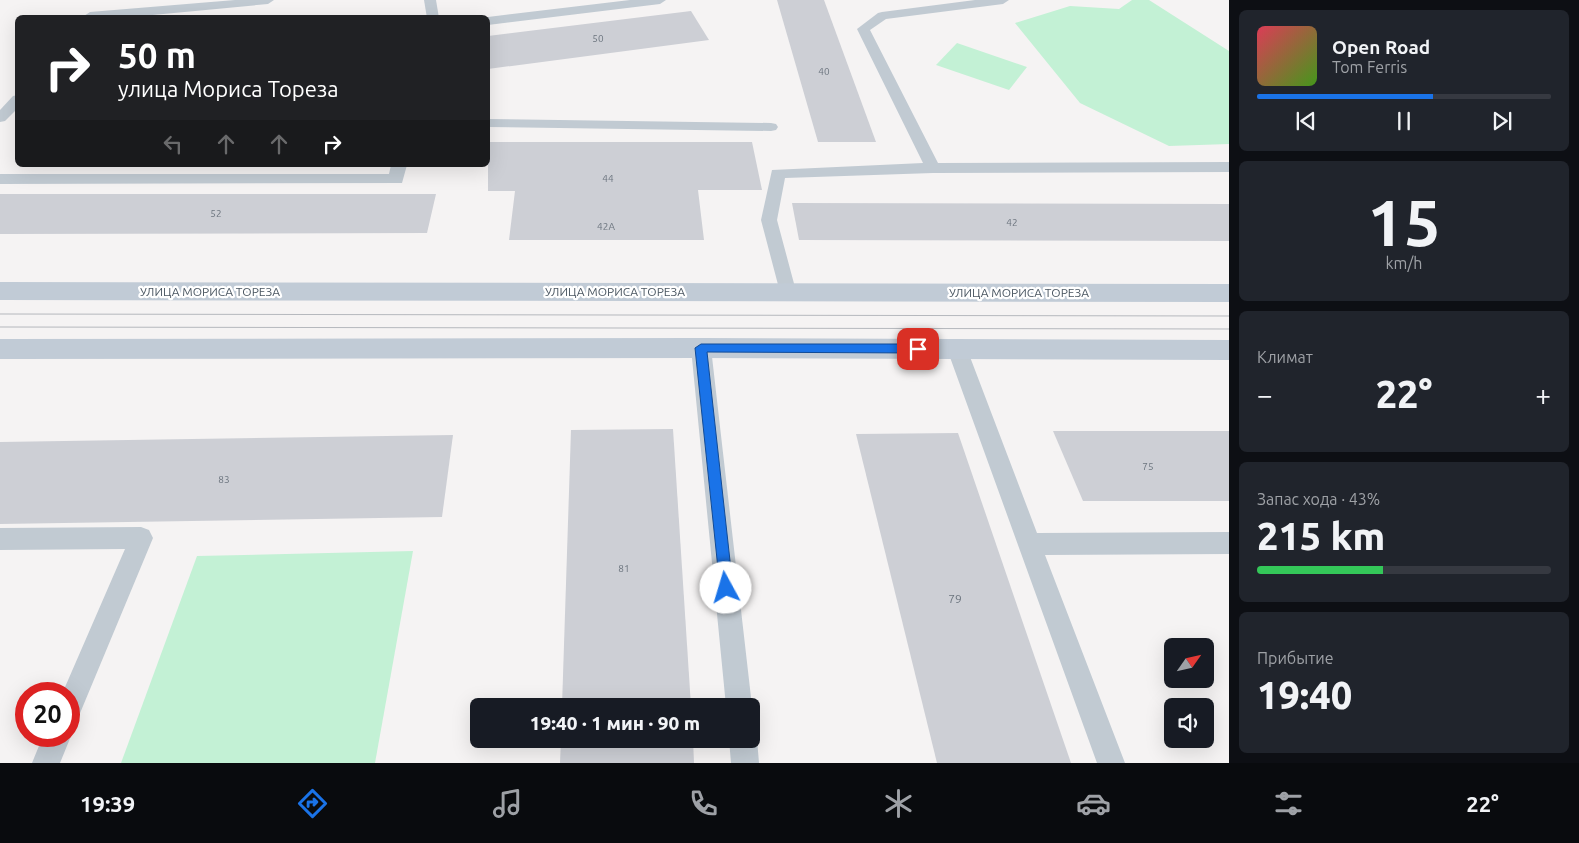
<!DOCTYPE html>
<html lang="ru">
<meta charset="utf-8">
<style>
:root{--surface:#171b24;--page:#20242c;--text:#f1f3f6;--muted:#9ea1a6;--line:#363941;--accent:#1a73e8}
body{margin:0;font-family:Ubuntu,sans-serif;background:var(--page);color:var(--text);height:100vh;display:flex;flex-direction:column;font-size:19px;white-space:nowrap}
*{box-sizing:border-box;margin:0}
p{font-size:16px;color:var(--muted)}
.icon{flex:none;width:28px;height:28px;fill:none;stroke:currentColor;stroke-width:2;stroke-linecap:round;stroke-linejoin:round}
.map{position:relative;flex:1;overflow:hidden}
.sheet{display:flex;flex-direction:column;gap:10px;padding:10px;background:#0d0f14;width:350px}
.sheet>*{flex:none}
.banner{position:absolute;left:15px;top:15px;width:475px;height:152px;border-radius:8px;box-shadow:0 5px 20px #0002;background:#202124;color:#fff;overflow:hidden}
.needle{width:32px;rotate:56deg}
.buttons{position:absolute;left:1164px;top:638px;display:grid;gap:10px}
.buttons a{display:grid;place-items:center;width:50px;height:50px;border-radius:8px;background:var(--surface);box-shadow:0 5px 20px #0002;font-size:25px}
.speed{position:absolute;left:15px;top:682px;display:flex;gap:10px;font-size:25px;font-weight:700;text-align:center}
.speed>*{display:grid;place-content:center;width:65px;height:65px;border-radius:50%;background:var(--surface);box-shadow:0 5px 20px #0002;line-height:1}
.speed .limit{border:8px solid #d22;background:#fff;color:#111}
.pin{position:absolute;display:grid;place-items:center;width:42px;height:42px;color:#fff;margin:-21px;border-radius:10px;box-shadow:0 2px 8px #0006}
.me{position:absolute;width:55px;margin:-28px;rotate:354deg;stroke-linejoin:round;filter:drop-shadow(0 0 4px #0008)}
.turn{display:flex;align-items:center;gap:18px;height:105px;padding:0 20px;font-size:22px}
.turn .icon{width:65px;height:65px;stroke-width:2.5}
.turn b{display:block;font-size:35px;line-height:42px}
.lanes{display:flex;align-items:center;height:48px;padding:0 20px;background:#0003;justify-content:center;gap:25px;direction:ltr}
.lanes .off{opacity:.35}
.big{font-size:38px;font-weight:800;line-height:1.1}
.sheet .tile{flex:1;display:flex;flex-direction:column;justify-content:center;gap:8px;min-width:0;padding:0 18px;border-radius:8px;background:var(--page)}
.sheet .dial{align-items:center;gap:0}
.dial b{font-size:65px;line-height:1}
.song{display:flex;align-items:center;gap:15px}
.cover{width:60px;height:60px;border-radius:8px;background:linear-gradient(135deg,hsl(350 70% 55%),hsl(100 70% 35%))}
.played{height:5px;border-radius:2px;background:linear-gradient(90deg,var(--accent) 60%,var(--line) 60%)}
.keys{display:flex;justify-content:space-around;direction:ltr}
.heat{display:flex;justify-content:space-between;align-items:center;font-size:28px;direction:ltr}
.charge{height:8px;border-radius:4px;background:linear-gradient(90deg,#34c759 43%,var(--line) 0)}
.trip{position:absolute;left:470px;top:698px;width:290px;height:50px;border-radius:8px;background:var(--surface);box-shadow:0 5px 20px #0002;font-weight:800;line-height:50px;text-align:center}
.tabs{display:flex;height:80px;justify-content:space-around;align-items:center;background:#090b0e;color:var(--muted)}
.tabs .icon{width:35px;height:35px}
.tabs .on{color:var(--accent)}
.tabs b{font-size:22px;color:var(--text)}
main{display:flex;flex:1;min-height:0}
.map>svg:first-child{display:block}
.green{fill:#c3f1d5}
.building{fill:#cdcfd5}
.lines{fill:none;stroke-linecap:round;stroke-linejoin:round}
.lane{fill:#c1cad2;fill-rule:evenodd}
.secondary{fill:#c1cbd6;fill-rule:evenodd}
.tram{stroke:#b5b8bd;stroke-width:1}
.route{fill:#1a73e8;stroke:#114b97}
.labels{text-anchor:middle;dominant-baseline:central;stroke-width:4.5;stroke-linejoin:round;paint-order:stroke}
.number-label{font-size:10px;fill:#6b747e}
.street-label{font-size:12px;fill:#4a5661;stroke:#fff}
.near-number-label{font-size:12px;fill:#6b747e}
</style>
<main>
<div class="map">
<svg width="1229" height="763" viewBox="0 0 1229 763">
<rect width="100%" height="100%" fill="#f5f3f3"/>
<g class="green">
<polygon points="1132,0 1149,0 1229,51 1229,144 1169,146 1080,103 1015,23 1070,6 1119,9"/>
<polygon points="957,43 1027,67 1009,90 936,65"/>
<polygon points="413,551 375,763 121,763 197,556"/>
</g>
<g class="building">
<polygon points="777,0 824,0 876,142 818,142"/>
<polygon points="691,11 709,40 488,69 488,36"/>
<polygon points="488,142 752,142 762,190 698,190 704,240 509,240 515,191 488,191"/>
<polygon points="0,194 436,194 427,233 0,234"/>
<polygon points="792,203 1229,204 1229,241 799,240"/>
<polygon points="673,429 691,706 562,706 571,430"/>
<polygon points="1053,431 1229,431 1229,501 1083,501"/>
<polygon points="958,433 1071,763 937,763 856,434"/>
<polygon points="453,435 442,517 0,524 0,442"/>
<polygon points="561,739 693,739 694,763 560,763"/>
</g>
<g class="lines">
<g class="lane">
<polygon points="235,0 274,0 268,4 121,18 84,16 90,12"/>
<polygon points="424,0 436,0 439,18 427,18"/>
<polygon points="630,0 666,0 660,4 488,25 488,17"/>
<polygon points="975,0 1009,0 1003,4 886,19 870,30 938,163 1229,162 1229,172 933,173 785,178 777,220 796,291 793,296 787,298 781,296 761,220 772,170 923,163 857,29 878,13 882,12"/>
<polygon points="18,95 18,108 5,121 0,122 0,110 13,96"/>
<polygon points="488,119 771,123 776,124 778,127 776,130 771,131 488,127"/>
<polygon points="391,165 407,165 402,183 0,184 0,174 389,174"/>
<polygon points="701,341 708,343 711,348 752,706 751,709 751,706 726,706 691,348 694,343"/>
<polygon points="957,342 964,344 967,349 1037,533 1229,532 1229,554 1045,555 1125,763 1097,763 947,349 950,344"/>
<polygon points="141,527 149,530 153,538 78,718 69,722 69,694 62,694 125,549 0,550 0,528"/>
<polygon points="751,729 757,739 759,763 731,763 729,739 751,739"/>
<polygon points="69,731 71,736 60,763 32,763 43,736 69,736"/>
</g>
<g class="secondary">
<polygon points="0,282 1229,284 1229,302 0,300"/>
<polygon points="701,338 1229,340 1229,360 701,358 0,359 0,339"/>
</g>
<g class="tram">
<polyline points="0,314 1229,316"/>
<polyline points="0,327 1229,329"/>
</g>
</g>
<polygon class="route" points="701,344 918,344 923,349 918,353 707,352 733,588 731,593 726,595 722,593 720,588 695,348"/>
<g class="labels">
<g class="number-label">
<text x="598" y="38">50</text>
<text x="824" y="71">40</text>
<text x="608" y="178">44</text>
<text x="216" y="213">52</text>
<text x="1012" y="222">42</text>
<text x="606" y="226">42А</text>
<text x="1148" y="466">75</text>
<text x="224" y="479">83</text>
<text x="624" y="568">81</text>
</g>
<g class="street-label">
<text x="210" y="291">УЛИЦА МОРИСА ТОРЕЗА</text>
<text x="615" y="291">УЛИЦА МОРИСА ТОРЕЗА</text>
<text x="1019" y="292">УЛИЦА МОРИСА ТОРЕЗА</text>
</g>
<g class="near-number-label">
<text x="955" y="598">79</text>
</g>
</g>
</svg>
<div class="buttons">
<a><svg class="needle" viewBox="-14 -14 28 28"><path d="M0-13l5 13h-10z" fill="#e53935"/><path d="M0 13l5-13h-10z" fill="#9ea1a6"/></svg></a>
<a><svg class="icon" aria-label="sound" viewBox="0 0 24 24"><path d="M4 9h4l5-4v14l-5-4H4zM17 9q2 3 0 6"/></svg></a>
</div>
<div class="speed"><div class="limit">20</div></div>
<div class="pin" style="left:918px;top:349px;background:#d93025"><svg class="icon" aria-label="arrive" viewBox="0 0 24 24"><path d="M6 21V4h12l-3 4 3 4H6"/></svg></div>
<svg class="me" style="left:726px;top:588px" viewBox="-20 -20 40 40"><circle r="19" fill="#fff"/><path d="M0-13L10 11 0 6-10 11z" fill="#1a73e8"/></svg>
<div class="trip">19:40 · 1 мин · 90 m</div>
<div class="banner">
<div class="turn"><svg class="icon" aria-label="right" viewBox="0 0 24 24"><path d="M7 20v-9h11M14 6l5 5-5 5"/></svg><div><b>50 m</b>улица Мориса Тореза</div></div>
<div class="lanes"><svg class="icon off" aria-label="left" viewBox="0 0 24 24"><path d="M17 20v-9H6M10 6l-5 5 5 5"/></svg><svg class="icon off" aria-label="ahead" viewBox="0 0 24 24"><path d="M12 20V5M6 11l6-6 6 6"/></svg><svg class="icon off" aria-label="ahead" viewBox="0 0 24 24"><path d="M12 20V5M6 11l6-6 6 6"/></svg><svg class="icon" aria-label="right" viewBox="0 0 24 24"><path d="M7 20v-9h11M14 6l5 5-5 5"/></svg></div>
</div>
</div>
<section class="sheet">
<div class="tile">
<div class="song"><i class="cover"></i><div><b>Open Road</b><p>Tom Ferris</p></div></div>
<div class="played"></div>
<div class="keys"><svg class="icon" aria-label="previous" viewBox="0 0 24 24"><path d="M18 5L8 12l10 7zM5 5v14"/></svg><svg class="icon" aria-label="pause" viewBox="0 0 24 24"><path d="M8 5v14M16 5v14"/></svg><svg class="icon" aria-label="next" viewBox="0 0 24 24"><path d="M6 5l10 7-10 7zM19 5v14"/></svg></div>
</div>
<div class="tile dial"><b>15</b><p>km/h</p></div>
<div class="tile"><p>Климат</p>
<div class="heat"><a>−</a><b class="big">22°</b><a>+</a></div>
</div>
<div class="tile"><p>Запас хода · 43%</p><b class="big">215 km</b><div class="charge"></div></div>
<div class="tile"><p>Прибытие</p><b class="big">19:40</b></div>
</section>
</main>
<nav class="tabs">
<b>19:39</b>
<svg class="icon on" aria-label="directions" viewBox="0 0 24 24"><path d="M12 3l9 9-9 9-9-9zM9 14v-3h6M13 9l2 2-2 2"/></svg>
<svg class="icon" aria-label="music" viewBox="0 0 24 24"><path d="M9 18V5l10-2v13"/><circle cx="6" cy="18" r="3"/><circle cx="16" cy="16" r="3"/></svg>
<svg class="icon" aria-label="phone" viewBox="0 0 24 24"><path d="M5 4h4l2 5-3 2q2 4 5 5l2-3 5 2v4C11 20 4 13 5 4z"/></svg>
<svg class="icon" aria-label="climate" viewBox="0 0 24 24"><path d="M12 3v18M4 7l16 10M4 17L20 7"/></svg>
<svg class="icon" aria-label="car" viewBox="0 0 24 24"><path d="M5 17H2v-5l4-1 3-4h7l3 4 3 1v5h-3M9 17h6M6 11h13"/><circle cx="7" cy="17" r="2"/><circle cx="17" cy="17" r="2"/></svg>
<svg class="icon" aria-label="filters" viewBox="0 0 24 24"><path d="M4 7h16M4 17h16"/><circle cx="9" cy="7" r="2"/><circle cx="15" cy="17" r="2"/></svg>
<b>22°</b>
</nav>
